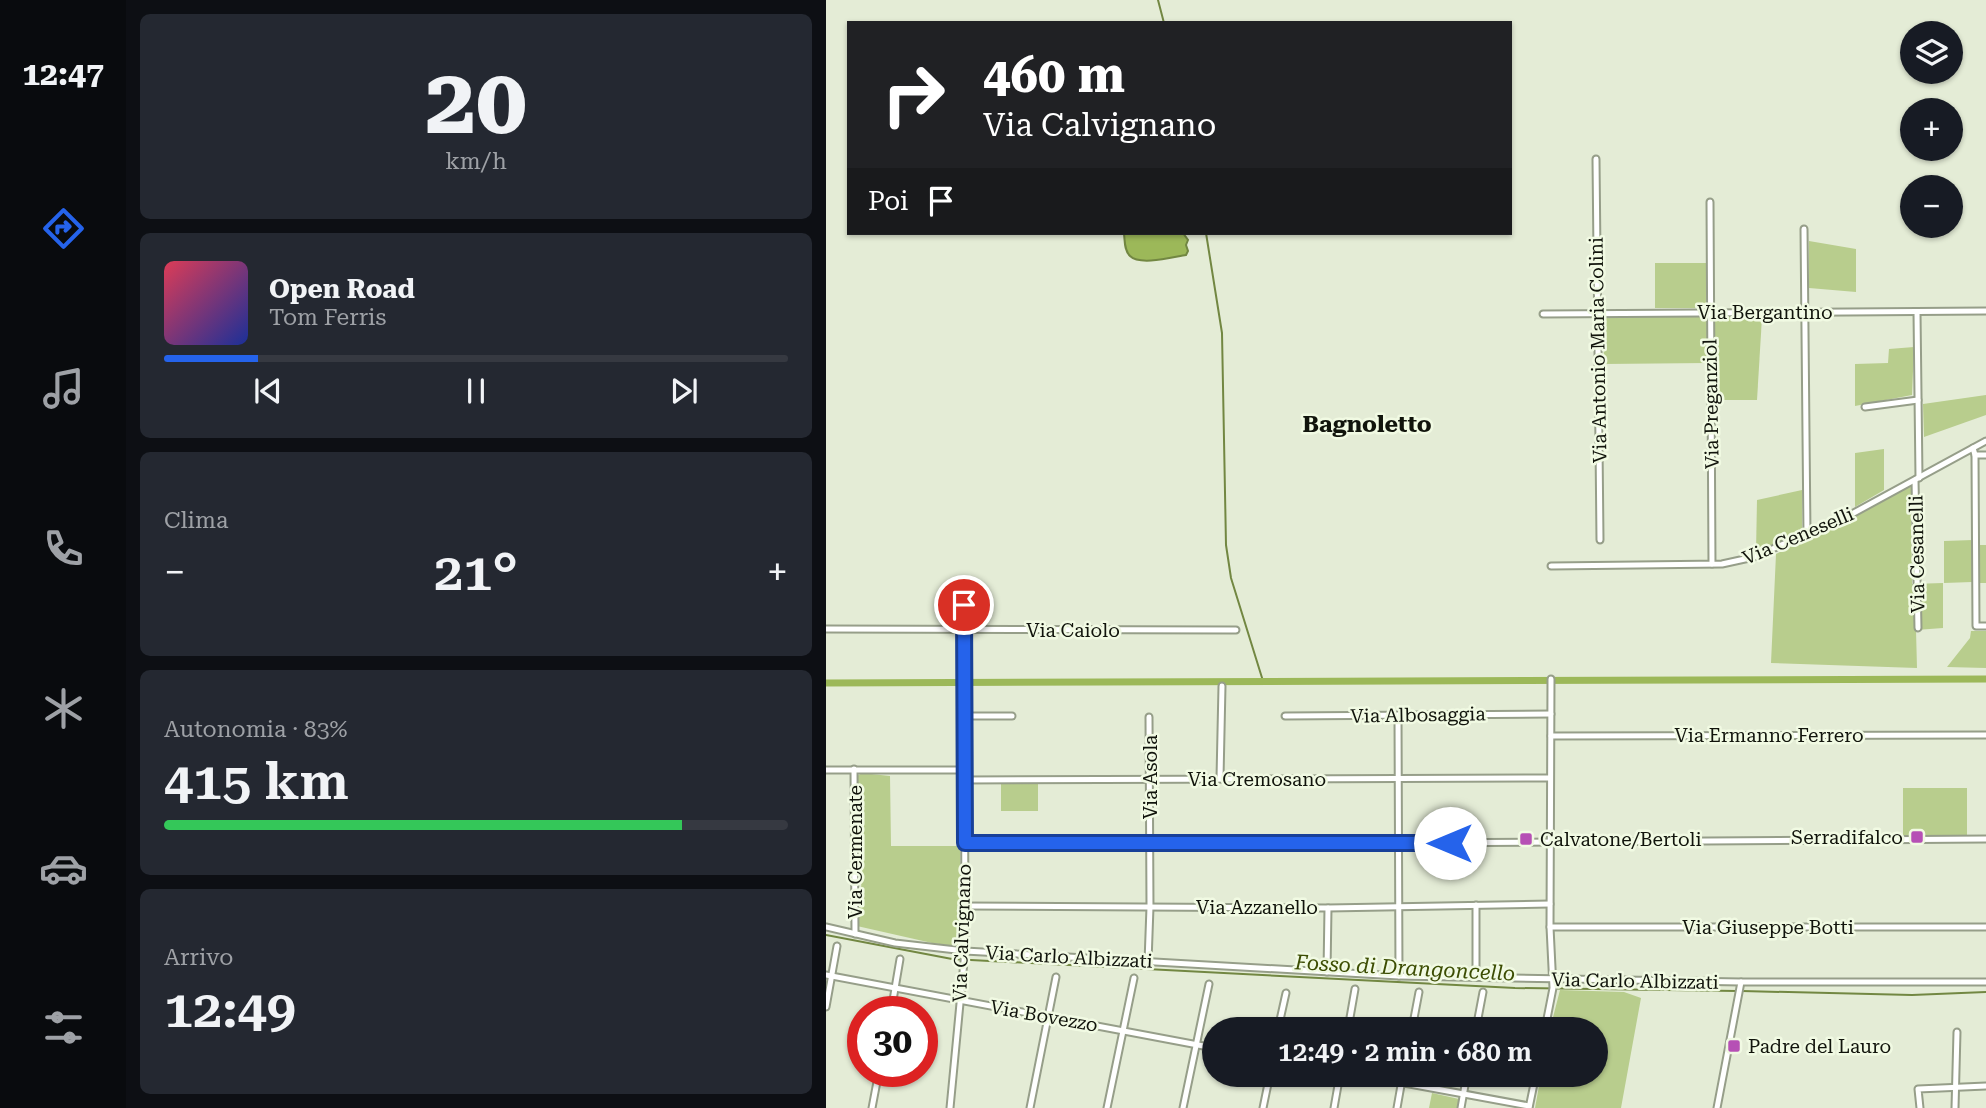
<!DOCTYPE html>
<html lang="it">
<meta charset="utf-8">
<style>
:root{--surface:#171b24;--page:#242831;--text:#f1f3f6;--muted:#9ea1a6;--line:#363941;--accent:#2563eb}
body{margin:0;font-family:"Roboto Serif",serif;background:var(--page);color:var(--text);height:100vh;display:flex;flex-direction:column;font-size:26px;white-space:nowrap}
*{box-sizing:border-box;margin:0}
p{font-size:23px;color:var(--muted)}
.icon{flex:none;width:38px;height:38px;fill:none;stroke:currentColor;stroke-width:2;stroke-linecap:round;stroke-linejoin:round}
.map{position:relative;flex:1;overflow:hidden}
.panel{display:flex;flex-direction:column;gap:14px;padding:14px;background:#0d0f14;width:700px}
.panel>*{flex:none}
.banner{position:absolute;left:21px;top:21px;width:665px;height:214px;border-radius:0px;box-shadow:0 2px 5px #0004;background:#202124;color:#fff;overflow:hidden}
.fabs{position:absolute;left:1074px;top:21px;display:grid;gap:14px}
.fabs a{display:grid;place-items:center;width:63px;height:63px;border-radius:50%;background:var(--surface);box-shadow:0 2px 5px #0004;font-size:35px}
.speed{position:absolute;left:21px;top:996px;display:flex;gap:14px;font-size:35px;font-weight:700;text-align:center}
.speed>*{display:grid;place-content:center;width:91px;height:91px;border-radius:50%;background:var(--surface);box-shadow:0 2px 5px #0004;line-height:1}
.speed .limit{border:10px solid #d22;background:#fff;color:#111}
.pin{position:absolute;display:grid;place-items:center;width:60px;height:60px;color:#fff;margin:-30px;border:4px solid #fff;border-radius:50%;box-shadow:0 2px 7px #0007}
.me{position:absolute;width:77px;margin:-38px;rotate:270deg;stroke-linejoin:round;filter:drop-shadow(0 0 5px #0008)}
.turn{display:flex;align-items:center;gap:24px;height:147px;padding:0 21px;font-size:32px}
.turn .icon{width:91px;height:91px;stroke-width:2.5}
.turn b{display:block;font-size:49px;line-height:60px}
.then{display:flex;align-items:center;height:66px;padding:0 21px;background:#0003;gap:14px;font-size:26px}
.big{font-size:52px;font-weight:600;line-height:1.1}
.panel .card{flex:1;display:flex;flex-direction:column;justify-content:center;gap:10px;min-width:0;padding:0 24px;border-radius:10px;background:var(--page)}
.panel .dial{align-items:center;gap:0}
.dial b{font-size:91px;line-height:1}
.song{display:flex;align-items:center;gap:21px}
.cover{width:84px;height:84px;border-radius:10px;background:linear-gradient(135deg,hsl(350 70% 55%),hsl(230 70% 35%))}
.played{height:7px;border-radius:4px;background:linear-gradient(90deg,var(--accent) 15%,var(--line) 15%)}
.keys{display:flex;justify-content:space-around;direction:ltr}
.heat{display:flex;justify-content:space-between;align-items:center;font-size:38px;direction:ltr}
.charge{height:10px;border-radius:5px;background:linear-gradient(90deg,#34c759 83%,var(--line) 0)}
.trip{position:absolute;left:376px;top:1017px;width:406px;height:70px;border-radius:35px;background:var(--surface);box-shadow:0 2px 5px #0004;font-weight:600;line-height:70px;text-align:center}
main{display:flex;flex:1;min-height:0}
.tab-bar{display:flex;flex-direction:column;width:126px;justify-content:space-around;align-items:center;background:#090b0e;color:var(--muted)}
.tab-bar .icon{width:49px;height:49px}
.tab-bar .current{color:var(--accent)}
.tab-bar b{font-size:32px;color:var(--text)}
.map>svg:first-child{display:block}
.green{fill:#b8cd8d}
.water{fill:#9cb859;stroke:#728742;stroke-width:2}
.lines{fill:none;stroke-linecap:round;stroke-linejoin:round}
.stream{stroke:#728742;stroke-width:2}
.canal{stroke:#9cb859;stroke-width:7}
.minor-casing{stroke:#969e89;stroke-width:9}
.minor{stroke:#fff;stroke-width:5}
.route-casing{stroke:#184099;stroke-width:18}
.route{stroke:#2563eb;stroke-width:12}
.poi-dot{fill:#b650b5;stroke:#f1fae3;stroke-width:2.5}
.labels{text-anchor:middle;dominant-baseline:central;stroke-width:5;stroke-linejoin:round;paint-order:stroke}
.street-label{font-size:19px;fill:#11140c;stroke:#f1fae3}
.poi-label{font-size:19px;fill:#11140c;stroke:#f1fae3;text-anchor:start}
.water-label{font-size:21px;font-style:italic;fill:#3c4d03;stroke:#f1fae3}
.quarter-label{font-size:23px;font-weight:bold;fill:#11140c;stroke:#f1fae3}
</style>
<main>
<nav class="tab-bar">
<b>12:47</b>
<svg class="icon current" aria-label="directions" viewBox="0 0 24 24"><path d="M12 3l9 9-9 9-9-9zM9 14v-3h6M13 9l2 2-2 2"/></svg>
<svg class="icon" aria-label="music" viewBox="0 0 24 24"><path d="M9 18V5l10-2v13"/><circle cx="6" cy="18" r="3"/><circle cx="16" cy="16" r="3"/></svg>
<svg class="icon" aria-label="phone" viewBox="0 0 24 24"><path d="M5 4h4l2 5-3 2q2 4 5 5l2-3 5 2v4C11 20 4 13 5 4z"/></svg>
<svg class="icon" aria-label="climate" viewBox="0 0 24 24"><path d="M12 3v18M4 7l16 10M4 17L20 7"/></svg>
<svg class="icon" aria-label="car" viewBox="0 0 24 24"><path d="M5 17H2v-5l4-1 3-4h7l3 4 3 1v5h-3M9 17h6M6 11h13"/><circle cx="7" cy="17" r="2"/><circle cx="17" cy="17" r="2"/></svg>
<svg class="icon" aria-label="filters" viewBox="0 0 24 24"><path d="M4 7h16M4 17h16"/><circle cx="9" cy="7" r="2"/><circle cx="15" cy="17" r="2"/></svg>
</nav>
<section class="panel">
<div class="card dial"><b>20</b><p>km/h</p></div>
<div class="card">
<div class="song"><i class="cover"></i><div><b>Open Road</b><p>Tom Ferris</p></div></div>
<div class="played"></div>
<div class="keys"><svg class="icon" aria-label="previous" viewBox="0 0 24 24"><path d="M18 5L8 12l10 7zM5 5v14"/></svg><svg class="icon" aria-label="pause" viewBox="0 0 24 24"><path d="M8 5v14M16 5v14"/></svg><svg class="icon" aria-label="next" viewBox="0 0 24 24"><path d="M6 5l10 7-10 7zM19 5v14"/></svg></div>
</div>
<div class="card"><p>Clima</p>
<div class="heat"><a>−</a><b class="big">21°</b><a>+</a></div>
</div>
<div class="card"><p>Autonomia · 83%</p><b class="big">415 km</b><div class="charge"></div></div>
<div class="card"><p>Arrivo</p><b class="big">12:49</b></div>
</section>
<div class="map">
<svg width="1160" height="1108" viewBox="0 0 1160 1108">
<rect width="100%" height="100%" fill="#e4ecd6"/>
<g class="green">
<polygon points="983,241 1030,249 1030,292 983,288"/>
<rect x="829" y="263" width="51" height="45"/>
<polygon points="777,316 882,317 881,363 778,364"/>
<polygon points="889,316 936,317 931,400 888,400"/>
<polygon points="1088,347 1086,395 1029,406 1029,364 1062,363 1063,349"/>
<polygon points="1160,395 1160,415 1098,437 1097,404"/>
<polygon points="1058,449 1058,490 1029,507 1029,453"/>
<polygon points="1085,486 1086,584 1117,583 1117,628 1090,630 1091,668 945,663 950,554"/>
<polygon points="976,490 976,532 930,552 931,500"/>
<polygon points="1147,540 1146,582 1118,583 1118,541"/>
<polygon points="1160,545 1160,583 1154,583 1153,545"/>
<polygon points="1145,631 1160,631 1160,668 1121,667 1144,638"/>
<polygon points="36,773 64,776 65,846 134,846 135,947 106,943 31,926 31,898 35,898 36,847 31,847 31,776"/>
<rect x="175" y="784" width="37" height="27"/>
<polygon points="1077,788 1141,788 1141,835 1077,836"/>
<polygon points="734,990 798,992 815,998 795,1108 709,1108 715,1075 770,1074 770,1029 724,1029"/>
<polygon points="606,1093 633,1099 632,1108 603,1108"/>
</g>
<path class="water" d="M357 233 362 240 360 245 362 251 360 255C347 257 314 266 304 256 298 250 299 241 298 234Z"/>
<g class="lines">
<g class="stream">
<polyline points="332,0 338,23"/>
<polyline points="380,233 396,333 400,545 405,578 437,681"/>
<polyline points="0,935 126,959 689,988 911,991"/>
<polyline points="916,991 1086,995 1160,992"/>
</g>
<polyline class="canal" points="0,683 1160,679"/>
<g class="minor-casing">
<g id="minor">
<polyline points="770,159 774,540"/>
<polyline points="884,202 886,564"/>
<polyline points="978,229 981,535"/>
<polyline points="1091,312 1093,478"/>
<polyline points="717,314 1160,311"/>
<polyline points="1039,407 1092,400"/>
<polyline points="1147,448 1149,455 1150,626 1160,626"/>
<polyline points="1149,455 1160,455"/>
<polyline points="1089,480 1092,628"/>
<polyline points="725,566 896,564 928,557 1024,515 1160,441"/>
<polyline points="0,629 410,630"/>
<polyline points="572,715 573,976"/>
<polyline points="138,716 186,716"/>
<polyline points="459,716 725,714"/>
<polyline points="725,736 1160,735"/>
<polyline points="28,769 29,934"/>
<polyline points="0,770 138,770"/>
<polyline points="394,778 396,686"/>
<polyline points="138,780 724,778"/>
<polyline points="139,843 573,843 1160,839"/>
<polyline points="138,906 502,908 724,904"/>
<polyline points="0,927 69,943 139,951 573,976 915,982 1160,982"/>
<polyline points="724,927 1160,927"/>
<polyline points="322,962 324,907 323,717"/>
<polyline points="501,972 502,908"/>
<polyline points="0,975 388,1048"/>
<polyline points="650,977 650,905"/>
<polyline points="0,1007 11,946"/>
<polyline points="65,1012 74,959"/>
<polyline points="452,1029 460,993"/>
<polyline points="522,1029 529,989"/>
<polyline points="586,1029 593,992"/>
<polyline points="650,1029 657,992"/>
<polyline points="719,1029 727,988 724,927 725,679"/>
<polyline points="529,1074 703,1106"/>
<polyline points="46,1108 53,1071"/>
<polyline points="124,1108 139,951 138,581"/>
<polyline points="204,1108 230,977"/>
<polyline points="281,1108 308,978"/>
<polyline points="357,1108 383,984"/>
<polyline points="437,1108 444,1074"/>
<polyline points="508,1108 514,1074"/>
<polyline points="571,1108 577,1074"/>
<polyline points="635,1108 641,1074"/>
<polyline points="703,1108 710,1074"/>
<polyline points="891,1108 915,982"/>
<polyline points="1094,1108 1092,1089 1160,1086"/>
<polyline points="1129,1108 1131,1032"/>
</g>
</g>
<use href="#minor" class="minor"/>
</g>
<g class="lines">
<g class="route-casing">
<polyline id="route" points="138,605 139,843 624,843"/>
</g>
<use href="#route" class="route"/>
</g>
<g class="poi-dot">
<rect x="1084" y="830" width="14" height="14" rx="3.5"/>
<rect x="693" y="832" width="14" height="14" rx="3.5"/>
<rect x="901" y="1039" width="14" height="14" rx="3.5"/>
</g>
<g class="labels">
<g class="street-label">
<text x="939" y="312">Via Bergantino</text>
<text transform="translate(772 350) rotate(-91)">Via Antonio Maria Colini</text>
<text transform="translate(885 404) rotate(-91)">Via Preganziol</text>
<text transform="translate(972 536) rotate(-23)">Via Ceneselli</text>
<text transform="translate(1091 554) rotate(-91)">Via Cesanelli</text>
<text x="247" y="630">Via Caiolo</text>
<text transform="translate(592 715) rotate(-1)">Via Albosaggia</text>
<text x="943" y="735">Via Ermanno Ferrero</text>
<text transform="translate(324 777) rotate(-90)">Via Asola</text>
<text x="431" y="779">Via Cremosano</text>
<text transform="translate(29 852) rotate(-90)">Via Cermenate</text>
<text x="431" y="907">Via Azzanello</text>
<text x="942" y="927">Via Giuseppe Botti</text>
<text transform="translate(136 933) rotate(-88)">Via Calvignano</text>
<text transform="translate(243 957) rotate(3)">Via Carlo Albizzati</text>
<text transform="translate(809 981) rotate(1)">Via Carlo Albizzati</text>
<text transform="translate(218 1016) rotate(10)">Via Bovezzo</text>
</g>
<g class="poi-label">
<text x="1077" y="837" text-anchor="end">Serradifalco</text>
<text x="714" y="839">Calvatone/Bertoli</text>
<text x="922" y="1046">Padre del Lauro</text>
</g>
<g class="water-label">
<text transform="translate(579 968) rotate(3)">Fosso di Drangoncello</text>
</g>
<g class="quarter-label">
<text x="541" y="424">Bagnoletto</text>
</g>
</g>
</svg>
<div class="fabs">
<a><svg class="icon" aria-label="layers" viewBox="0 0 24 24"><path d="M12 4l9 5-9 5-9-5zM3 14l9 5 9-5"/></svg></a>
<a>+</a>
<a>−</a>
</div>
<div class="speed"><div class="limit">30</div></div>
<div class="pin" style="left:138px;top:605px;background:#d93025"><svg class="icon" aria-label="arrive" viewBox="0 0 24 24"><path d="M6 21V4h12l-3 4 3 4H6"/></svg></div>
<svg class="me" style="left:624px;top:843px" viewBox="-20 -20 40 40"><circle r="19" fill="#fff"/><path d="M0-13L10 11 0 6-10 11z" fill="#2563eb"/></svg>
<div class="trip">12:49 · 2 min · 680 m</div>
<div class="banner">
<div class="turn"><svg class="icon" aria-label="right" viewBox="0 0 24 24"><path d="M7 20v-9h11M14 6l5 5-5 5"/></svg><div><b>460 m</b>Via Calvignano</div></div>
<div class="then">Poi<svg class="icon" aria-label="arrive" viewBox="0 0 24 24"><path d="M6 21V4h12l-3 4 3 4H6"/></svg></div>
</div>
</div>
</main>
